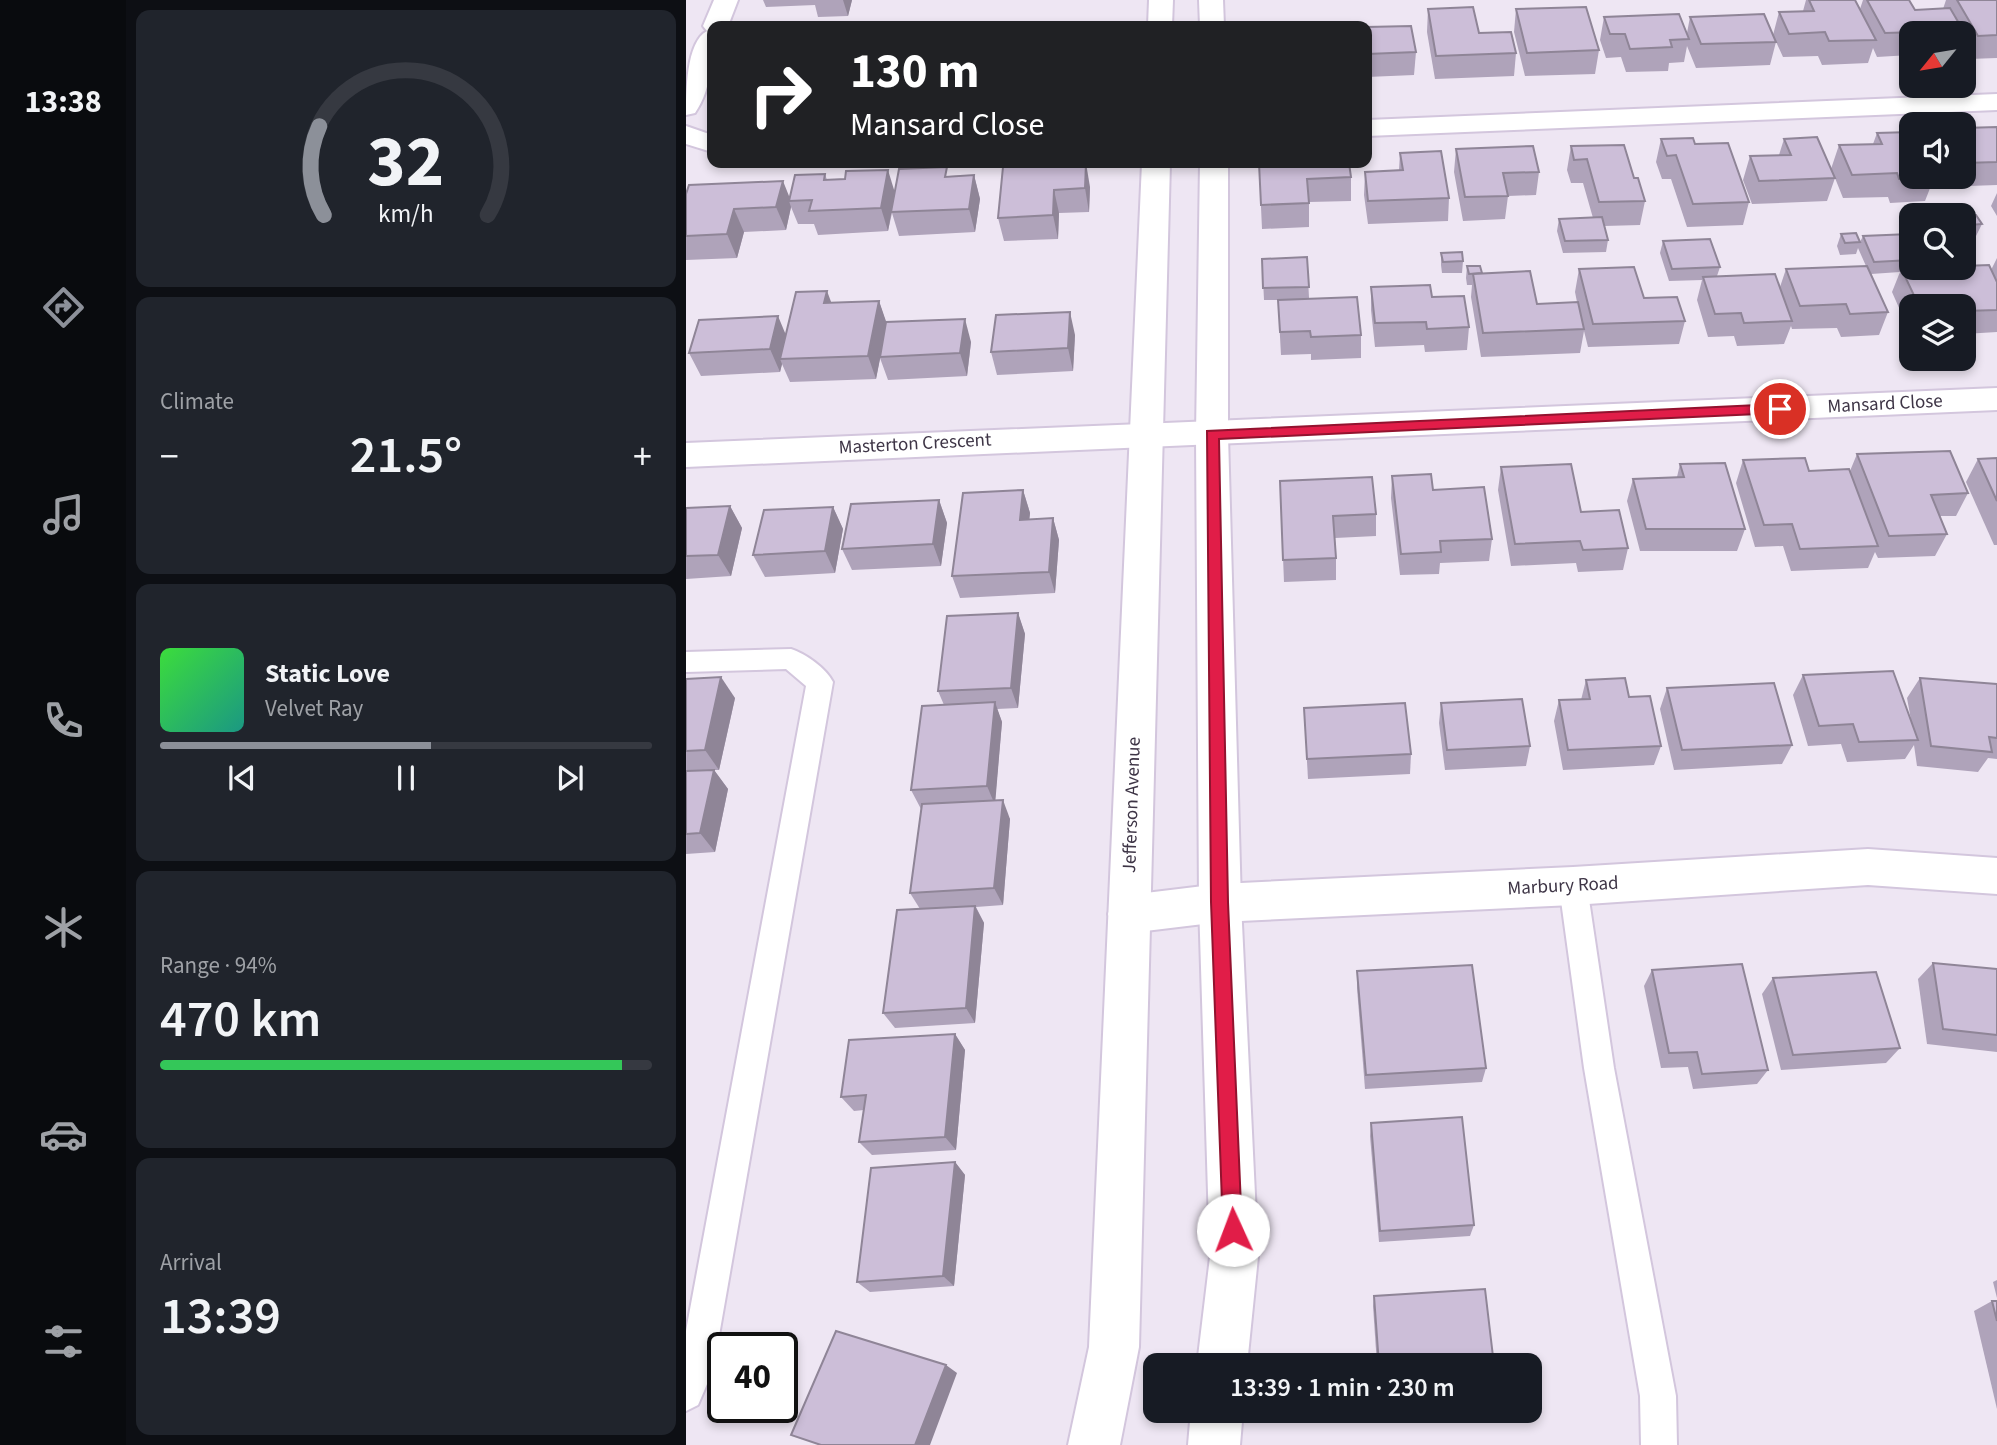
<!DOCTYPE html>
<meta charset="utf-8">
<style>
:root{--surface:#171b24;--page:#20242c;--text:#f1f3f6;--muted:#9ea1a6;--line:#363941;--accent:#8c9099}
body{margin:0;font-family:"Source Sans 3",sans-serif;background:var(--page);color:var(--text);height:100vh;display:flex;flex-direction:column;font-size:26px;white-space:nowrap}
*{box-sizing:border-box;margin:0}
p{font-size:23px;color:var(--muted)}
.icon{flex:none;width:38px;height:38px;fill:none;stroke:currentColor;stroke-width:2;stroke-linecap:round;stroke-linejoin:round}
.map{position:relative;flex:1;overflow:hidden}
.sheet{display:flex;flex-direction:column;gap:10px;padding:10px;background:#0d0f14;width:560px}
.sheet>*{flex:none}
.banner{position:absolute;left:21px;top:21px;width:665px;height:147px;border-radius:14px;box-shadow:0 4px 10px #0003;background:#202124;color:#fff;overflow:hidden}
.needle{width:46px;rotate:240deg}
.fabs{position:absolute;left:1213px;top:21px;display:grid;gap:14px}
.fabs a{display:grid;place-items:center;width:77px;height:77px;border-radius:14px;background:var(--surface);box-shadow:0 4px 10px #0003;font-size:35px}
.speed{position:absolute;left:21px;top:1332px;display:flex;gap:14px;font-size:35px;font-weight:700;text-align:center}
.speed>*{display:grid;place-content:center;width:91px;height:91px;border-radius:50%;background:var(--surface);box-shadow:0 4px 10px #0003;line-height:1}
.speed .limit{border:4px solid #111;border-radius:10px;background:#fff;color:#111}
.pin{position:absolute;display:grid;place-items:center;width:60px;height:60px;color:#fff;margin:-30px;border:4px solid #fff;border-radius:50%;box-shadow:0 2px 7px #0007}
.me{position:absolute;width:77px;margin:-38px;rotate:358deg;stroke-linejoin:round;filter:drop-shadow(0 0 5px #0008)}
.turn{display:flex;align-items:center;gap:24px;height:147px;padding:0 28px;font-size:32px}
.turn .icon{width:91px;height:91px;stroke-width:2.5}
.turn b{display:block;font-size:49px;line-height:60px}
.big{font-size:52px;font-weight:600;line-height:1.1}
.sheet .card{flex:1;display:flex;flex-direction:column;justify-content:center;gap:10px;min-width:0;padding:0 24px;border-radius:14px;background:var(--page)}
.sheet .dial{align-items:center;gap:0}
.dial svg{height:182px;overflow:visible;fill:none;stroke:var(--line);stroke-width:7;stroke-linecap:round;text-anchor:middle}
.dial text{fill:var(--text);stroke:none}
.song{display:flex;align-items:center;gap:21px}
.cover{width:84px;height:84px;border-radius:10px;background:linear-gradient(135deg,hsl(120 70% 55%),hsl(170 70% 35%))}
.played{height:7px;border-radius:4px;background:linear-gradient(90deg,var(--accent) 55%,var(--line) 55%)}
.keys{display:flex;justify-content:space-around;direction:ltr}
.heat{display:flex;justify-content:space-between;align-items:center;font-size:38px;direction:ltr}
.charge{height:10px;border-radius:5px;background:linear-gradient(90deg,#34c759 94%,var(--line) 0)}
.trip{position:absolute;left:457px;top:1353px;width:399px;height:70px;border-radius:14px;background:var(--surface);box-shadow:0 4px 10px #0003;font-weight:600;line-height:70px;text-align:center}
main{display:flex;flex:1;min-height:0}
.tabs{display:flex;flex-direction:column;width:126px;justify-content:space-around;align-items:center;background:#090b0e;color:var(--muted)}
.tabs .icon{width:49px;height:49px}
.tabs .current{color:var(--accent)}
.tabs b{font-size:32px;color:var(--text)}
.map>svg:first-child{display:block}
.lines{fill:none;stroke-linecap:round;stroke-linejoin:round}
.service-casing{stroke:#d3c6dd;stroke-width:4}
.minor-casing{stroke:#d3c6dd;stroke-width:4}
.tertiary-casing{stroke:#d3c6dd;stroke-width:4}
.service{fill:#fff;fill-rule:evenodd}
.minor{fill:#fff;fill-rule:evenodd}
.tertiary{fill:#fff;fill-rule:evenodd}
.wall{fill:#afa3ba}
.shaded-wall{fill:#8f8597}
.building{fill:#ccbed8;stroke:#8f8597;stroke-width:2}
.route{fill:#e11d48;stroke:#92132f;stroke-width:2}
.labels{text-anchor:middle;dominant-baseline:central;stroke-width:5;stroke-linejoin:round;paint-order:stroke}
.street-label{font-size:19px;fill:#3e3546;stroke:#fff}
</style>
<main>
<nav class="tabs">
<b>13:38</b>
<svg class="icon current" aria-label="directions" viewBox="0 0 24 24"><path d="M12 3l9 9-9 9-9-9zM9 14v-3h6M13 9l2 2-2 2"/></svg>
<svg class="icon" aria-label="music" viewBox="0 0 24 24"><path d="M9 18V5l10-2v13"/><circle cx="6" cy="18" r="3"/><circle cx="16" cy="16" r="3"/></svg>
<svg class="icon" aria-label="phone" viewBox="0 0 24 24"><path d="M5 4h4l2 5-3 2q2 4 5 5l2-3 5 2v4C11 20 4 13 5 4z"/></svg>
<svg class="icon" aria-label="climate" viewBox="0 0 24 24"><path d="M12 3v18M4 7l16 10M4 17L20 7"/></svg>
<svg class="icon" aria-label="car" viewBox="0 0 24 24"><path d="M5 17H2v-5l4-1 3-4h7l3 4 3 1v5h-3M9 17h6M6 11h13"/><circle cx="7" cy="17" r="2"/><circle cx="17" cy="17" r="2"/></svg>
<svg class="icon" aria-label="filters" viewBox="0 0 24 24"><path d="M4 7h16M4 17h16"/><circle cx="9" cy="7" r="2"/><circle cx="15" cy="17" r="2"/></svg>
</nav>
<section class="sheet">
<div class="card dial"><svg viewBox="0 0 100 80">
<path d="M14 69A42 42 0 1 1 86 69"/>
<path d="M14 69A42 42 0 0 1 12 30" stroke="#8c9099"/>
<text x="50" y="56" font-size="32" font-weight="700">32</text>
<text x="50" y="72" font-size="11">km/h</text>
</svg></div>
<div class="card"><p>Climate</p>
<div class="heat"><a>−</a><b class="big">21.5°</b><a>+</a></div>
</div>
<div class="card">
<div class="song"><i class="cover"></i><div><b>Static Love</b><p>Velvet Ray</p></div></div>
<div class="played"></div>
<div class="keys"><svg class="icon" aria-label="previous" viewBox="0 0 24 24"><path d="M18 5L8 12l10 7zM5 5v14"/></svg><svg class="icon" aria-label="pause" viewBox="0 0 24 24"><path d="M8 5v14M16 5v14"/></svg><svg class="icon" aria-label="next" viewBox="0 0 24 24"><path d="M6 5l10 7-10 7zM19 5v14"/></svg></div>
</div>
<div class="card"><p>Range · 94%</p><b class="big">470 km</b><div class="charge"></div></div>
<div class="card"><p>Arrival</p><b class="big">13:39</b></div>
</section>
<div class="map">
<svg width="1311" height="1445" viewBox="0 0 1311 1445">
<rect width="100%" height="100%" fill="#eee6f3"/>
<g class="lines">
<g class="service-casing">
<g id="service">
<path d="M105 649C120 654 140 668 147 682L27 1370 12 1405 0 1411V1331L120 686 100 669 0 672V652Z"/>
<polygon points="887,873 897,877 901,886 928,1068 990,1396 991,1445 955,1445 954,1396 898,1068 873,886 877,877"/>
</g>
</g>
<g class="minor-casing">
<g id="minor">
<path d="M28 0H52L42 26H26C26 56 27 87 9 113L0 115C0 93 0 42 21 31L17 26Z"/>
<polygon points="1311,94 1311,110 681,136 681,120"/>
<polygon points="0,126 26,135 26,152 0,144"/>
<polygon points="1311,388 1311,410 0,467 0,443"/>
<polygon points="1182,849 1311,858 1311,894 1182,885 887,905 534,922 443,933 428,928 422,914 428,900 443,895 534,884 887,867"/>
</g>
</g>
<g class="tertiary-casing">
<g id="tertiary">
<polygon points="463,0 487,0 486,26 462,26"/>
<polygon points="513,0 537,0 538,26 514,26"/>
<polygon points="456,163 484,163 453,1347 434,1445 382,1445 403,1347"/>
<polygon points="514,163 542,163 542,435 555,903 572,1257 561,1365 511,1365 524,1257 513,903 510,435"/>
<polygon points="505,1410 557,1410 554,1445 502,1445"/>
</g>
</g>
<use href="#service" class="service"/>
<use href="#minor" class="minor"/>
<use href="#tertiary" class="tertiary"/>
</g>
<g class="wall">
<polygon points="77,0 166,0 162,16 132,17 129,5 80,7"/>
<polygon points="1120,0 1169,0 1174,9 1177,0 1223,0 1229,10 1257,9 1260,0 1311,0 1311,58 1283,59 1278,50 1278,33 1225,33 1225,57 1224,55 1191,57 1187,48 1182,63 1136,65 1132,56 1097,57 1087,35 1093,12 1117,11"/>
<polygon points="742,9 793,33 830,53 828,76 749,79 741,32"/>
<polygon points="830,9 913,50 909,74 839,76 828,32"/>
<polygon points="918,17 1001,33 1004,17 1090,42 1084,65 1010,68 1001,46 998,62 983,63 982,71 940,72 935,57 920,58 914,40"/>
<polygon points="681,27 730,52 728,75 681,77"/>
<polygon points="1311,127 1311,185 1254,187 1248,177 1278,177 1278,128"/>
<polygon points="1191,133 1248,178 1239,201 1204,203 1202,197 1157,198 1149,178 1141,201 1066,204 1057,180 1064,156 1093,155 1098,139 1145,169 1153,145 1187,144"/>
<polygon points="975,139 1009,144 1063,202 1057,225 1001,227 985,179 976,179 970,162"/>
<polygon points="885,146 959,201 954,225 918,226 922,240 920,252 877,253 871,231 873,219 907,218 897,183 885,183 881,170"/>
<polygon points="770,149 853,172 850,195 822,196 819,219 777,221 768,172"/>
<polygon points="714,153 763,198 762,221 682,224 678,195 679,172 713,170"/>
<polygon points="573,163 665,177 665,201 623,202 623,227 576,229"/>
<polygon points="317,167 404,187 403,212 373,213 372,239 318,241 312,218"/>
<polygon points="139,174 141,180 209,192 263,176 288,175 294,199 289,232 213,236 206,213 202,231 132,235 128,224 112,224 105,207 100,230 58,232 51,258 0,260 0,194 104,198"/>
<polygon points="1311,193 1311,216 1305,206"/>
<polygon points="1252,207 1269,214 1269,215 1249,215"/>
<polygon points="1278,216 1296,224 1290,236 1281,237 1282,240 1278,251"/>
<polygon points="1155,234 1174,242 1177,236 1225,236 1225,268 1305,270 1311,258 1311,332 1278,334 1278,306 1225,306 1225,335 1206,292 1214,272 1185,274 1202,312 1193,335 1155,337 1151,328 1106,329 1105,326 1098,344 1051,346 1048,336 1022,337 1011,300 1016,280 983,281 974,253 977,241 1034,267 1031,276 1094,287 1100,269 1180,266 1172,248 1170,254 1154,255 1151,246"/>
<polygon points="755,253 777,261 776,273 756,273 755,265"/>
<polygon points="621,257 623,298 675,335 675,358 625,360 625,354 595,355 592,300 578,300 576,259"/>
<polygon points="781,266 851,304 891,302 889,292 893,269 958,298 999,321 993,344 902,347 898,331 894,353 795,357 785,297 786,285 781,285 780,278"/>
<polygon points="685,287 746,297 783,327 781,350 739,352 738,345 689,347 685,310"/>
<polygon points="193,301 200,323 285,342 281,376 202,380 194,358 190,379 104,382 96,364 94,372 15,376 3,353 100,334 146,303"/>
<polygon points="389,335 387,371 311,375 305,352"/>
<polygon points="1171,454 1282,493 1270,516 1254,516 1261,534 1249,556 1192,558 1189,552 1182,568 1105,571 1097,546 1069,547 1050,483 1057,460 1123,471 1164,471"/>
<polygon points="1311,458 1311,545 1308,545 1280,482 1292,459"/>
<polygon points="994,464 1059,529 1051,551 954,551 941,501 947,479 991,477"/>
<polygon points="815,467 895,512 942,548 937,570 892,572 890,563 825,566 812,490"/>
<polygon points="706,476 747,490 806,539 803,561 754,563 753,574 714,575 705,498"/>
<polygon points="594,481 690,514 690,536 649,538 650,558 650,580 598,582"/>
<polygon points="337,490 344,513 343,520 367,518 373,540 369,593 274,598 266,576"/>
<polygon points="253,500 261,523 255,566 166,570 156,549"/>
<polygon points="44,506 56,528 45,576 0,579 0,508"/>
<polygon points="147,507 157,529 149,573 79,577 67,555"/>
<polygon points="332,613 339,634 332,708 311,709 316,722 309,800 324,819 317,905 290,907 298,923 289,1023 209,1028 197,1013 234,909 224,893 235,809 225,790 258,705 252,691"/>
<polygon points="1117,675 1225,720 1221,698 1234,678 1311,684 1311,759 1302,758 1292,772 1231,766 1228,745 1219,759 1161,762 1155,744 1122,746 1107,695"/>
<polygon points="0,679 49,698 33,770 28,770 42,789 29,852 0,854"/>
<polygon points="900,680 943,697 975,746 968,765 877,770 868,721 873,700 895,700"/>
<polygon points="981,688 1106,745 1096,764 988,770 974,709"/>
<polygon points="755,703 844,746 840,766 759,770 753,723"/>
<polygon points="618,708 725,754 724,774 622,779"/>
<polygon points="1247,963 1311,969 1311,1052 1241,1044 1232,979"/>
<polygon points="966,970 1082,1070 1071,1084 1007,1089 1002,1067 975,1068 958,986"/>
<polygon points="671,971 800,1068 796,1082 679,1089 671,988"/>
<polygon points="1087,978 1214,1048 1200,1063 1095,1070 1076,994"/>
<polygon points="269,1034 279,1050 270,1150 186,1155 173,1142 178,1110 168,1111 155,1097"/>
<polygon points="685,1123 788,1225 784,1236 693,1242 684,1136"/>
<polygon points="269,1162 279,1175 268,1286 184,1292 171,1282"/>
<polygon points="1311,1280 1311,1298 1307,1282"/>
<polygon points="688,1296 808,1365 691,1365 687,1306"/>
<polygon points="1306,1301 1311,1301 1311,1409 1288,1311"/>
</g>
<g class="shaded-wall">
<polygon points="157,0 166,0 162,16"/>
<polygon points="400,163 404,187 403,212 399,188"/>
<polygon points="202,170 209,193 202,231 195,208"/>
<polygon points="288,175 294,199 289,232 283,209"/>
<polygon points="97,181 105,201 103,201 105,207 100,230 90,207"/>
<polygon points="368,190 373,213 372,239 367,215"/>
<polygon points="48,209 58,232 51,258 41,234"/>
<polygon points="141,291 150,315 138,303"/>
<polygon points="193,301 201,324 190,379 182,356"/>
<polygon points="384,312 389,335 387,371 382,348"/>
<polygon points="92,316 102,340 94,359 96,364 94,372 84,349"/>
<polygon points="279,319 285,342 281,376 274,353"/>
<polygon points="337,490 344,513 341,542 334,520"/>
<polygon points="253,500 261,523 255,566 247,544"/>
<polygon points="44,506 56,528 45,576 32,555"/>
<polygon points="147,507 157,529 149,573 139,551"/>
<polygon points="367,518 373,540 369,593 363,572"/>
<polygon points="332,613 339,634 332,708 325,688"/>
<polygon points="35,677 49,698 33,770 19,750"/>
<polygon points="309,702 316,722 309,805 301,786"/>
<polygon points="28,770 42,789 29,852 14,833"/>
<polygon points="317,800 324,819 317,905 308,888"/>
<polygon points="289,906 298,923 289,1023 280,1008"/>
<polygon points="269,1034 279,1050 270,1150 259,1137"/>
<polygon points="269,1162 279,1175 268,1286 257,1276"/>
<polygon points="260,1365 271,1373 244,1445 229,1445"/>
</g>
<g class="building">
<polygon points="1123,0 1169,0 1190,40 1143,41 1139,32 1103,34 1093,12 1128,11"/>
<polygon points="1181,0 1223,0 1229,10 1264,8 1281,37 1278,37 1278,33 1233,33 1232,32 1199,33"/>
<polygon points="1271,0 1311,0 1311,35 1292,36"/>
<polygon points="787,7 793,33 825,32 830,53 750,56 742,9"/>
<polygon points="900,7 913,50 841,53 830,9"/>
<polygon points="993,14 1003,39 984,40 986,47 944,49 939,34 924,34 918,17"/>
<polygon points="1078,14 1090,42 1015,44 1004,17"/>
<polygon points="725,26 730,52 681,54 681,27"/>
<polygon points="1311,127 1311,162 1278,163 1278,128"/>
<polygon points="1225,132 1225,177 1248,177 1248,178 1213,179 1211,173 1166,175 1153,145 1196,144 1191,133"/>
<polygon points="1131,137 1149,178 1073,181 1064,156 1105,155 1098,139"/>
<polygon points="1007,138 1009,144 1042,143 1063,202 1007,204 990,155 981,156 975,139"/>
<polygon points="938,145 948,178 952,178 959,201 913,202 901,159 888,160 885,146"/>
<polygon points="847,146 853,172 817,173 822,196 779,197 770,149"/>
<polygon points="755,151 763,198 682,201 679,172 717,170 714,153"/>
<polygon points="400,163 399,188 368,190 367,215 312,218 317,167"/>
<polygon points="573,163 663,163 665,177 621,179 623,203 575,205"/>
<polygon points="261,167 259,177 288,175 283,209 205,212 213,169"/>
<polygon points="202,170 195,208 123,211 126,200 103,201 109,175 139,174 138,180 159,179 160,171"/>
<polygon points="97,181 90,207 48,209 41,234 0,236 0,194 3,185"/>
<polygon points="1265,206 1269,214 1256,215 1252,207"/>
<polygon points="1290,215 1296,224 1284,225 1278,216"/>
<polygon points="916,217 922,240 879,241 873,219"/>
<polygon points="1278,231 1282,240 1278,240"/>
<polygon points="1170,233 1174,242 1159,243 1155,234"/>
<polygon points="1224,234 1225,236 1225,260 1188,262 1177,236"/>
<polygon points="1024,239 1034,267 986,269 977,241"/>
<polygon points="776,252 777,261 757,262 755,253"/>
<polygon points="621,257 623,287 577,288 576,259"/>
<polygon points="1303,265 1311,282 1311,310 1278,311 1278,306 1233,306 1215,268 1278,268 1278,266"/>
<polygon points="781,266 794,266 796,273 783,274"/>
<polygon points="1181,266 1202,312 1164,314 1160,304 1114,306 1100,269"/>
<polygon points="948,267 958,298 991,297 999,321 907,324 893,269"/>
<polygon points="844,271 851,304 892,302 898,329 797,333 787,274"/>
<polygon points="1089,274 1106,321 1058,323 1055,313 1029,314 1017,277"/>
<polygon points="744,285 746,297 778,296 783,327 741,329 740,322 689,323 685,287"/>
<polygon points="141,291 138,303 193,301 182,356 94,359 110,292"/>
<polygon points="671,297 675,335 625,337 624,331 594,332 592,300"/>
<polygon points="384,312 382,348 305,352 310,315"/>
<polygon points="92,316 84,349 3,353 13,320"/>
<polygon points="279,319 274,353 194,357 200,322"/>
<polygon points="1264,451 1282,493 1245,495 1261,534 1203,536 1171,454"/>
<polygon points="1119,458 1123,471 1163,469 1192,546 1114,549 1106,524 1078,525 1057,460"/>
<polygon points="1311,458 1311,501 1292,459"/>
<polygon points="1039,463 1059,529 960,529 947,479 998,477 994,464"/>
<polygon points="885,464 895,512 933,510 942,548 897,550 894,541 829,544 815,467"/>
<polygon points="745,474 747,490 798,487 806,539 754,541 755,552 715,554 706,476"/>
<polygon points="686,477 690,514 647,516 650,558 597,560 594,481"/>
<polygon points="337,490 334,520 367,518 363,572 266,576 277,493"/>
<polygon points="253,500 247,544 156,549 165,504"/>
<polygon points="44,506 32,555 0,556 0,508"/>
<polygon points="147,507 139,551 67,555 78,510"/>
<polygon points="332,613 325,688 252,691 261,616"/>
<polygon points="1207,671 1232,740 1173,742 1167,724 1133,726 1117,675"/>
<polygon points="35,677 19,750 0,751 0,679"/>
<polygon points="939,678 943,697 964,696 975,746 882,750 873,700 904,699 900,680"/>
<polygon points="1234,678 1311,684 1311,738 1303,737 1306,752 1245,746"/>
<polygon points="1088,683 1106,745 996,750 981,688"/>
<polygon points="836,699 844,746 761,750 755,703"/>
<polygon points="309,702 301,786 225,790 236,706"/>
<polygon points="719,703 725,754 621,759 618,708"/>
<polygon points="28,770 14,833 0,834 0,771"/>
<polygon points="317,800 308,888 224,893 236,804"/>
<polygon points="289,906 280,1008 197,1013 211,910"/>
<polygon points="1247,963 1311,969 1311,1035 1257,1029"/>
<polygon points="1056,964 1082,1070 1016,1074 1011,1052 983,1053 966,970"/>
<polygon points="786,965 800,1068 680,1075 671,971"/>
<polygon points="1190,972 1214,1048 1107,1055 1087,978"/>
<polygon points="269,1034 259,1137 173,1142 180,1095 155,1097 163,1040"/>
<polygon points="776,1117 788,1225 694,1231 685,1123"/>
<polygon points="269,1162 257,1276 171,1282 185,1168"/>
<polygon points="799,1289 808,1365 693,1365 688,1296"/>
<polygon points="1306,1301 1311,1301 1311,1321"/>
<polygon points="150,1331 260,1365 229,1445 135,1445 105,1435"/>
</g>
<polygon class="route" points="1094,404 1101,409 1094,413 533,439 542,902 556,1230 554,1237 547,1240 539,1237 537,1230 525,902 521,431"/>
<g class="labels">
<g class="street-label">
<text transform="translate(1199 404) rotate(-3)">Mansard Close</text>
<text transform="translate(229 444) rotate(-3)">Masterton Crescent</text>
<text transform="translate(446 805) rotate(-88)">Jefferson Avenue</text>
<text transform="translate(877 886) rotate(-3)">Marbury Road</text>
</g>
</g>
</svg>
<div class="fabs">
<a><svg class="needle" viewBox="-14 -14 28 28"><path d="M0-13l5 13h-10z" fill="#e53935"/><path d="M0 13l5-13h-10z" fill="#9ea1a6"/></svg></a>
<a><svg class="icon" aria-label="sound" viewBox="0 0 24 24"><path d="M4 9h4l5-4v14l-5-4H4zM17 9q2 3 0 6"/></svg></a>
<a><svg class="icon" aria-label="search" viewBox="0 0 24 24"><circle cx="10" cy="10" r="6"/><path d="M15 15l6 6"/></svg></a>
<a><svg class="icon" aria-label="layers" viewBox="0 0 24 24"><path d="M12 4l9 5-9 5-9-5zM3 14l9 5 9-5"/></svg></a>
</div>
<div class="speed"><div class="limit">40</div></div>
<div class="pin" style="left:1094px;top:409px;background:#d93025"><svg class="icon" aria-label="arrive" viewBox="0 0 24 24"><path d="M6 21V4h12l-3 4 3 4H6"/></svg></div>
<svg class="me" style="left:547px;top:1230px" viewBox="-20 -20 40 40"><circle r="19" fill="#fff"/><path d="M0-13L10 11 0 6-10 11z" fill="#e11d48"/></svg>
<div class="trip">13:39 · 1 min · 230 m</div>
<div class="banner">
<div class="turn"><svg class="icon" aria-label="right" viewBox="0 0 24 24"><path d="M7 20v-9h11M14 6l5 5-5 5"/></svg><div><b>130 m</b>Mansard Close</div></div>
</div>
</div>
</main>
